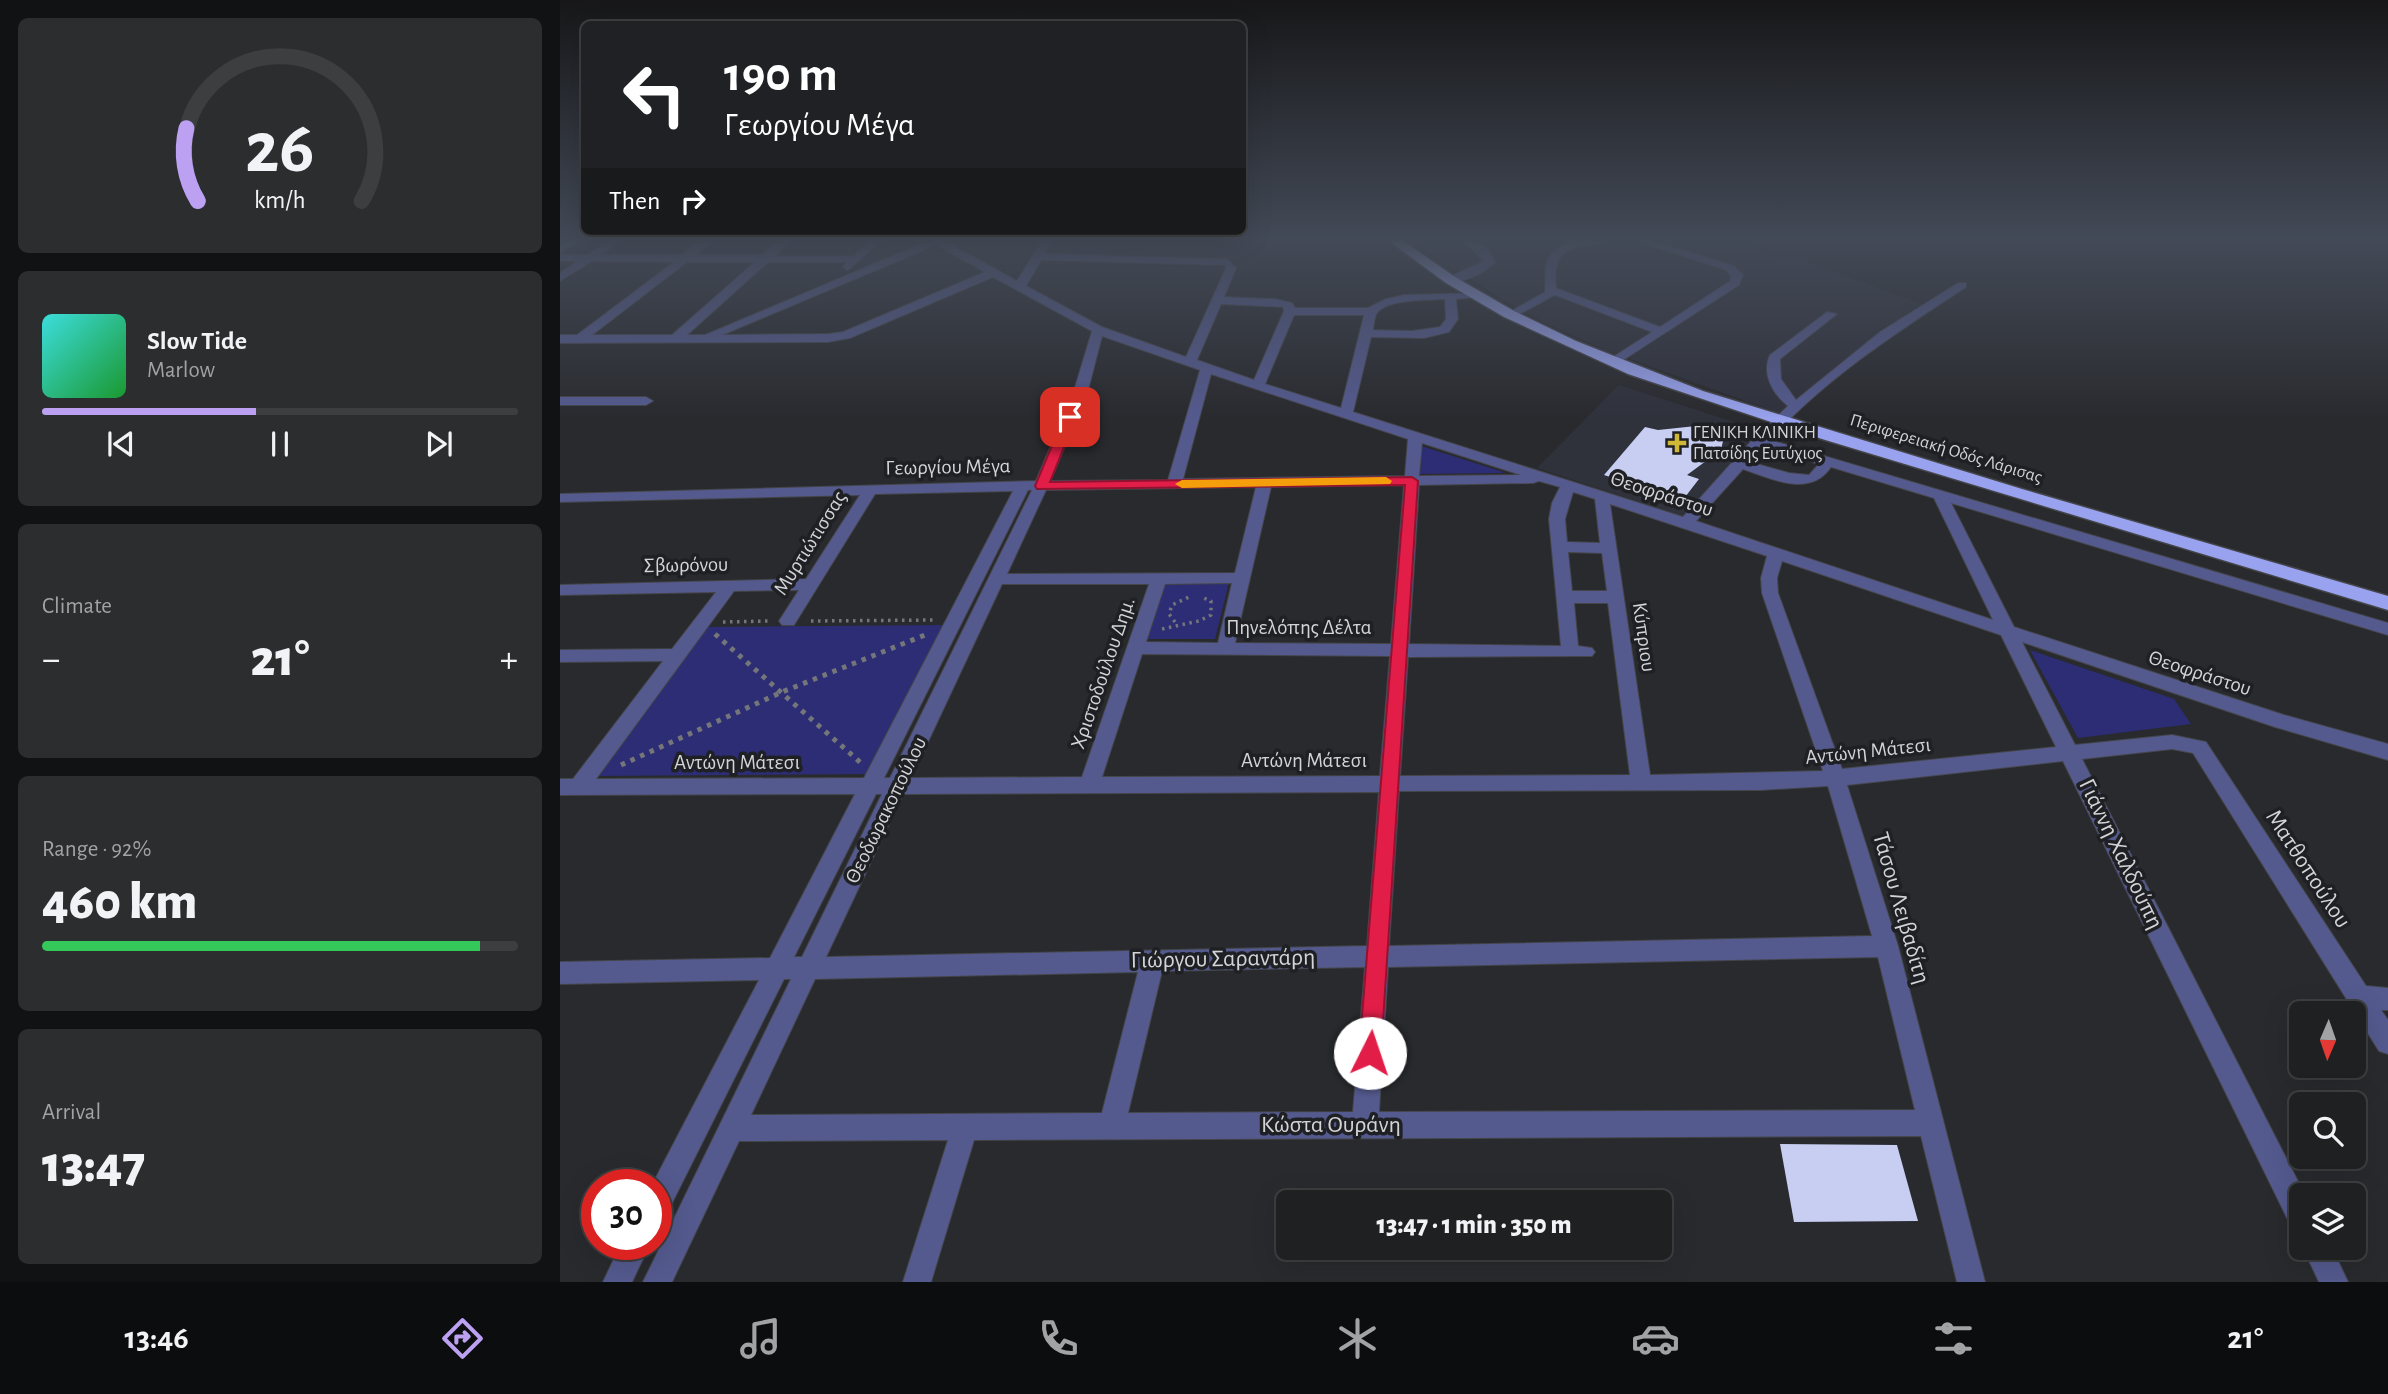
<!DOCTYPE html>
<meta charset="utf-8">
<style>
:root{--surface:#1f2022;--page:#2c2d2f;--text:#f1f3f6;--muted:#a1a3a5;--line:#3c3e40;--accent:#bca0f2}
body{margin:0;font-family:"Alegreya Sans",sans-serif;background:var(--page);color:var(--text);height:100vh;display:flex;flex-direction:column;font-size:26px;white-space:nowrap}
*{box-sizing:border-box;margin:0}
p{font-size:23px;color:var(--muted)}
.icon{flex:none;width:38px;height:38px;fill:none;stroke:currentColor;stroke-width:2;stroke-linecap:round;stroke-linejoin:round}
.map{position:relative;flex:1;overflow:hidden}
.side{display:flex;flex-direction:column;gap:18px;padding:18px;background:#111213;width:560px}
.side>*{flex:none}
.hud{position:absolute;left:21px;top:21px;width:665px;height:214px;border-radius:10px;box-shadow:0 7px 28px #0002,0 0 0 2px var(--line);background:#202124;color:#fff;overflow:hidden}
.needle{width:46px;rotate:182deg}
.controls{position:absolute;left:1729px;top:1001px;display:grid;gap:14px}
.controls a{display:grid;place-items:center;width:77px;height:77px;border-radius:10px;background:var(--surface);box-shadow:0 7px 28px #0002,0 0 0 2px var(--line);font-size:35px}
.speed{position:absolute;left:21px;top:1169px;display:flex;gap:14px;font-size:35px;font-weight:700;text-align:center}
.speed>*{display:grid;place-content:center;width:91px;height:91px;border-radius:50%;background:var(--surface);box-shadow:0 7px 28px #0002,0 0 0 2px var(--line);line-height:1}
.speed .limit{border:10px solid #d22;background:#fff;color:#111}
.pin{position:absolute;display:grid;place-items:center;width:60px;height:60px;color:#fff;margin:-30px;border-radius:14px;box-shadow:0 4px 10px #0006}
.me{position:absolute;width:77px;margin:-38px;rotate:4deg;stroke-linejoin:round;filter:drop-shadow(0 0 5px #0008)}
.turn{display:flex;align-items:center;gap:24px;height:147px;padding:0 28px;font-size:32px}
.turn .icon{width:91px;height:91px;stroke-width:2.5}
.turn b{display:block;font-size:49px;line-height:60px}
.then{display:flex;align-items:center;height:66px;padding:0 28px;background:#0003;gap:14px;font-size:26px}
.big{font-size:52px;font-weight:800;line-height:1.1}
.side .card{flex:1;display:flex;flex-direction:column;justify-content:center;gap:10px;min-width:0;padding:0 24px;border-radius:10px;background:var(--page)}
.side .dial{align-items:center;gap:0}
.dial svg{height:182px;overflow:visible;fill:none;stroke:var(--line);stroke-width:7;stroke-linecap:round;text-anchor:middle}
.dial text{fill:var(--text);stroke:none}
.song{display:flex;align-items:center;gap:21px}
.cover{width:84px;height:84px;border-radius:10px;background:linear-gradient(135deg,hsl(180 70% 55%),hsl(130 70% 35%))}
.played{height:7px;border-radius:4px;background:linear-gradient(90deg,var(--accent) 45%,var(--line) 45%)}
.keys{display:flex;justify-content:space-around;direction:ltr}
.heat{display:flex;justify-content:space-between;align-items:center;font-size:38px;direction:ltr}
.charge{height:10px;border-radius:5px;background:linear-gradient(90deg,#34c759 92%,var(--line) 0)}
.trip{position:absolute;left:716px;top:1190px;width:396px;height:70px;border-radius:10px;background:var(--surface);box-shadow:0 7px 28px #0002,0 0 0 2px var(--line);font-weight:800;line-height:70px;text-align:center}
.tabs{display:flex;height:112px;justify-content:space-around;align-items:center;background:#0c0d0e;color:var(--muted)}
.tabs .icon{width:49px;height:49px}
.tabs .active{color:var(--accent)}
.tabs b{font-size:32px;color:var(--text)}
main{display:flex;flex:1;min-height:0}
.map>svg:first-child{display:block}
.built{fill:#2f313b}
.green{fill:#2d2d76}
.building{fill:#c8cef2}
.lines{fill:none;stroke-linecap:round;stroke-linejoin:round}
.minor-casing{stroke:#444549;stroke-width:2}
.highway-casing{stroke:#444549;stroke-width:3}
.path-far1{stroke:#757679;stroke-width:3.5;stroke-dasharray:2.5 4.5;stroke-linecap:butt}
.path{stroke:#757679;stroke-width:5;stroke-dasharray:4.5 6;stroke-linecap:butt}
.minor{fill:#545a8e;fill-rule:evenodd}
.highway{fill:#98a2ee;fill-rule:evenodd}
.route{fill:#e11d48;stroke:#92132f;stroke-width:2}
.slow{fill:#f59e0b}
.poi-dot{fill:#d0b736;stroke:#1f2024;stroke-width:2.5}
.labels{text-anchor:middle;dominant-baseline:central;stroke-width:7;stroke-linejoin:round;paint-order:stroke}
.far-poi-label{font-size:18px;fill:#d3d4d7;stroke:#1f2024;text-anchor:start}
.far-street-label{font-size:18px;fill:#d3d4d7;stroke:#1f2024}
.street-label{font-size:21px;fill:#d3d4d7;stroke:#1f2024}
.near-street-label{font-size:24px;fill:#d3d4d7;stroke:#1f2024}
</style>
<main>
<section class="side">
<div class="card dial"><svg viewBox="0 0 100 80">
<path d="M14 69A42 42 0 1 1 86 69"/>
<path d="M14 69A42 42 0 0 1 9 37" stroke="#bca0f2"/>
<text x="50" y="56" font-size="32" font-weight="700">26</text>
<text x="50" y="72" font-size="11">km/h</text>
</svg></div>
<div class="card">
<div class="song"><i class="cover"></i><div><b>Slow Tide</b><p>Marlow</p></div></div>
<div class="played"></div>
<div class="keys"><svg class="icon" aria-label="previous" viewBox="0 0 24 24"><path d="M18 5L8 12l10 7zM5 5v14"/></svg><svg class="icon" aria-label="pause" viewBox="0 0 24 24"><path d="M8 5v14M16 5v14"/></svg><svg class="icon" aria-label="next" viewBox="0 0 24 24"><path d="M6 5l10 7-10 7zM19 5v14"/></svg></div>
</div>
<div class="card"><p>Climate</p>
<div class="heat"><a>−</a><b class="big">21°</b><a>+</a></div>
</div>
<div class="card"><p>Range · 92%</p><b class="big">460 km</b><div class="charge"></div></div>
<div class="card"><p>Arrival</p><b class="big">13:47</b></div>
</section>
<div class="map">
<svg width="1828" height="1282" viewBox="0 0 1828 1282">
<rect width="100%" height="100%" fill="#292a2e"/>
<g class="built">
<polygon points="852,241 1183,241 1223,261 1235,257 1364,305 1219,413 1045,350 985,323 945,301"/>
<polygon points="1059,385 1199,430 1124,517 977,468"/>
</g>
<g class="green">
<polygon points="858,445 943,472 943,473 855,474"/>
<polygon points="669,582 655,639 585,639 604,583"/>
<polygon points="391,625 314,774 36,776 148,627"/>
<polygon points="1470,650 1614,699 1631,724 1518,738"/>
</g>
<g class="building">
<polygon points="1136,426 1144,429 1163,441 1161,450 1127,475 1139,479 1122,501 1044,475 1085,427 1098,430"/>
<polygon points="1220,1144 1337,1145 1358,1221 1234,1222"/>
</g>
<g class="lines">
<g class="minor-casing">
<g id="minor">
<polygon points="8,241 20,241 0,253 0,246"/>
<path d="M48 241H60L41 255H122L140 241H152L135 255H202L219 241H230L215 256H294L310 241H321L288 270 283 267 287 262H208L127 335H145L368 241H385L457 281 482 241H492L485 254 667 259 676 268 664 297 715 299 732 303 735 308H808L826 299 844 295 920 293V297L896 299 898 319 889 332 864 338 811 337 793 412 1123 517 1194 438 1228 406C1213 394 1201 374 1210 355L1267 312 1277 314 1220 359 1221 379 1236 400 1320 332 1398 283H1406V287C1339 331 1263 380 1210 440L1828 623V635L1391 503 1454 627 1724 715 1828 744V760L1715 727 1462 642 1515 745 1612 735 1646 742 1806 986 1828 988V1010H1821L1828 1020V1054L1819 1051 1633 753 1612 749 1522 759 1745 1195H1741V1230L1731 1226 1503 761 1287 785 1338 946 1425 1282H1397L1361 1136 414 1140 371 1282H343L388 1140 179 1141 112 1282H83L231 979H224L106 1215 96 1219V1185H92L199 980 0 984V962L210 958 295 794 0 795V779H13L103 661 0 662V650L112 649 156 592 0 595V585L246 579 300 495 0 502V494L476 481 513 394 532 331 433 277 290 338 268 342 0 343V335H17L114 262 32 261 0 281V273L18 261H0V255H27ZM376 245 425 272 283 332 268 334 162 335ZM481 260 664 265 666 268 626 357 542 327 466 286ZM127 262H195L112 335H32ZM885 299 886 319 880 327 852 331 813 330C814 325 814 317 817 313 827 299 869 300 885 299ZM661 304 723 307 724 311 694 380 637 360ZM734 315H804L781 408 705 384ZM542 336 640 370 608 480 490 481 527 394ZM651 374 848 439 845 476 623 479ZM862 443 961 475 859 476ZM1203 447 1259 464 1249 475 1229 473 1190 462ZM1271 467 1374 498 1433 620 1136 521 1183 469C1212 479 1250 498 1271 467ZM979 481 1000 487 992 503 989 519 1001 646 849 644 859 485 973 483ZM844 485 831 644 675 643 711 487ZM696 487 675 573 447 574 486 490ZM468 490H472L330 778H324ZM453 491 304 778 36 779 174 591 239 590 219 621 222 625H234L315 494ZM1013 492 1035 499 1040 543 1007 542 1005 519ZM1050 504 1207 556 1201 578 1202 593 1263 771 1090 775ZM1008 552 1042 553 1047 591H1012ZM1222 561 1441 635 1496 747 1282 769 1218 593 1217 578ZM672 583 658 643 586 642 605 584ZM442 584H589L522 777 351 778ZM1014 603H1048L1070 775 840 776 848 657 1032 656 1035 652 1032 648 1018 646ZM582 654 830 656 820 776 542 777ZM1268 786 1312 936 829 946 839 791 1201 790ZM819 792 807 946 266 957 343 794ZM316 794H322L242 957H234ZM1318 957 1355 1110 819 1112 828 967ZM805 967 793 1112 568 1113 602 971ZM578 972 542 1113 191 1115 255 979Z"/>
<path d="M904 241C919 241 929 248 935 262 925 273 902 284 887 282V278L924 261Z"/>
<path d="M1017 241H1045C1040 244 1036 244 1029 245 998 249 994 260 996 288L1100 327 1170 281 1171 276 1166 270 1077 241H1093L1174 266 1183 275 1179 285 1054 366 1048 362 1050 359 1092 332 995 295 954 317 944 315 985 292C986 262 982 250 1017 241Z"/>
<polygon points="0,397 86,397 93,401 86,405 0,405"/>
<polygon points="61,1244 90,1244 72,1282 43,1282"/>
<polygon points="1743,1248 1772,1248 1788,1282 1759,1282"/>
</g>
</g>
<g class="highway-casing">
<polygon id="highway" points="829,241 843,241 895,277 954,311 1016,341 1143,391 1462,489 1828,596 1828,610 1262,439 1068,374 944,317 886,283"/>
</g>
<g class="path-far1">
<polyline points="251,621 375,620"/>
<polyline points="163,622 210,621"/>
<polyline points="615,622 609,614 612,605 629,597"/>
<polyline points="602,629 639,621 651,615 651,601 641,597"/>
</g>
<g class="path">
<polyline points="155,634 301,763"/>
<polyline points="61,765 222,692 365,635"/>
</g>
<use href="#minor" class="minor"/>
<use href="#highway" class="highway"/>
</g>
<linearGradient id="sky" x2="0" y2="1"><stop stop-color="#171719"/><stop offset="0.57" stop-color="#434a57"/><stop offset="1" stop-color="#434a57" stop-opacity="0"/></linearGradient>
<rect width="1828" height="420" fill="url(#sky)"/>
<polygon class="route" points="510,413 516,417 490,482 852,477 858,481 821,1053 818,1061 810,1064 802,1061 799,1053 845,485 477,489 475,486 504,417"/>
<polygon class="slow" points="826,477 832,481 830,484 622,488 615,484 622,480"/>
<path class="poi-dot" d="M1113.5 432.5h7v7h7v7h-7v7h-7v-7h-7v-7h7z"/>
<g class="labels">
<g class="far-poi-label">
<text x="1133" y="433">ΓΕΝΙΚΗ ΚΛΙΝΙΚΗ<tspan x="1133" dy="21">Πατσίδης Ευτύχιος</tspan></text>
</g>
<g class="far-street-label">
<text transform="translate(1386 449) rotate(17)">Περιφερειακή Οδός Λάρισας</text>
</g>
<g class="street-label">
<text transform="translate(388 467) rotate(-1)">Γεωργίου Μέγα</text>
<text transform="translate(1102 494) rotate(18)">Θεοφράστου</text>
<text transform="translate(250 543) rotate(-58)">Μυρτιώτισσας</text>
<text transform="translate(126 565) rotate(-1)">Σβωρόνου</text>
<text x="739" y="627">Πηνελόπης Δέλτα</text>
<text transform="translate(1084 637) rotate(82)">Κύπριου</text>
<text transform="translate(543 673) rotate(-71)">Χριστοδούλου Δημ.</text>
<text transform="translate(1640 673) rotate(18)">Θεοφράστου</text>
<text transform="translate(1308 751) rotate(-6)">Αντώνη Μάτεσι</text>
<text x="744" y="760">Αντώνη Μάτεσι</text>
<text x="177" y="762">Αντώνη Μάτεσι</text>
<text transform="translate(326 810) rotate(-64)">Θεοδωρακοπούλου</text>
</g>
<g class="near-street-label">
<text transform="translate(1561 854) rotate(64)">Γιάννη Χαλδούπη</text>
<text transform="translate(1748 869) rotate(57)">Ματθοπούλου</text>
<text transform="translate(1341 908) rotate(74)">Τάσου Λειβαδίτη</text>
<text transform="translate(663 959) rotate(-1)">Γιώργου Σαραντάρη</text>
<text x="771" y="1125">Κώστα Ουράνη</text>
</g>
</g>
</svg>
<div class="controls">
<a><svg class="needle" viewBox="-14 -14 28 28"><path d="M0-13l5 13h-10z" fill="#e53935"/><path d="M0 13l5-13h-10z" fill="#a1a3a5"/></svg></a>
<a><svg class="icon" aria-label="search" viewBox="0 0 24 24"><circle cx="10" cy="10" r="6"/><path d="M15 15l6 6"/></svg></a>
<a><svg class="icon" aria-label="layers" viewBox="0 0 24 24"><path d="M12 4l9 5-9 5-9-5zM3 14l9 5 9-5"/></svg></a>
</div>
<div class="speed"><div class="limit">30</div></div>
<div class="pin" style="left:510px;top:417px;background:#d93025"><svg class="icon" aria-label="arrive" viewBox="0 0 24 24"><path d="M6 21V4h12l-3 4 3 4H6"/></svg></div>
<svg class="me" style="left:810px;top:1053px" viewBox="-20 -20 40 40"><circle r="19" fill="#fff"/><path d="M0-13L10 11 0 6-10 11z" fill="#e11d48"/></svg>
<div class="trip">13:47 · 1 min · 350 m</div>
<div class="hud">
<div class="turn"><svg class="icon" aria-label="left" viewBox="0 0 24 24"><path d="M17 20v-9H6M10 6l-5 5 5 5"/></svg><div><b>190 m</b>Γεωργίου Μέγα</div></div>
<div class="then">Then<svg class="icon" aria-label="right" viewBox="0 0 24 24"><path d="M7 20v-9h11M14 6l5 5-5 5"/></svg></div>
</div>
</div>
</main>
<nav class="tabs">
<b>13:46</b>
<svg class="icon active" aria-label="directions" viewBox="0 0 24 24"><path d="M12 3l9 9-9 9-9-9zM9 14v-3h6M13 9l2 2-2 2"/></svg>
<svg class="icon" aria-label="music" viewBox="0 0 24 24"><path d="M9 18V5l10-2v13"/><circle cx="6" cy="18" r="3"/><circle cx="16" cy="16" r="3"/></svg>
<svg class="icon" aria-label="phone" viewBox="0 0 24 24"><path d="M5 4h4l2 5-3 2q2 4 5 5l2-3 5 2v4C11 20 4 13 5 4z"/></svg>
<svg class="icon" aria-label="climate" viewBox="0 0 24 24"><path d="M12 3v18M4 7l16 10M4 17L20 7"/></svg>
<svg class="icon" aria-label="car" viewBox="0 0 24 24"><path d="M5 17H2v-5l4-1 3-4h7l3 4 3 1v5h-3M9 17h6M6 11h13"/><circle cx="7" cy="17" r="2"/><circle cx="17" cy="17" r="2"/></svg>
<svg class="icon" aria-label="filters" viewBox="0 0 24 24"><path d="M4 7h16M4 17h16"/><circle cx="9" cy="7" r="2"/><circle cx="15" cy="17" r="2"/></svg>
<b>21°</b>
</nav>
